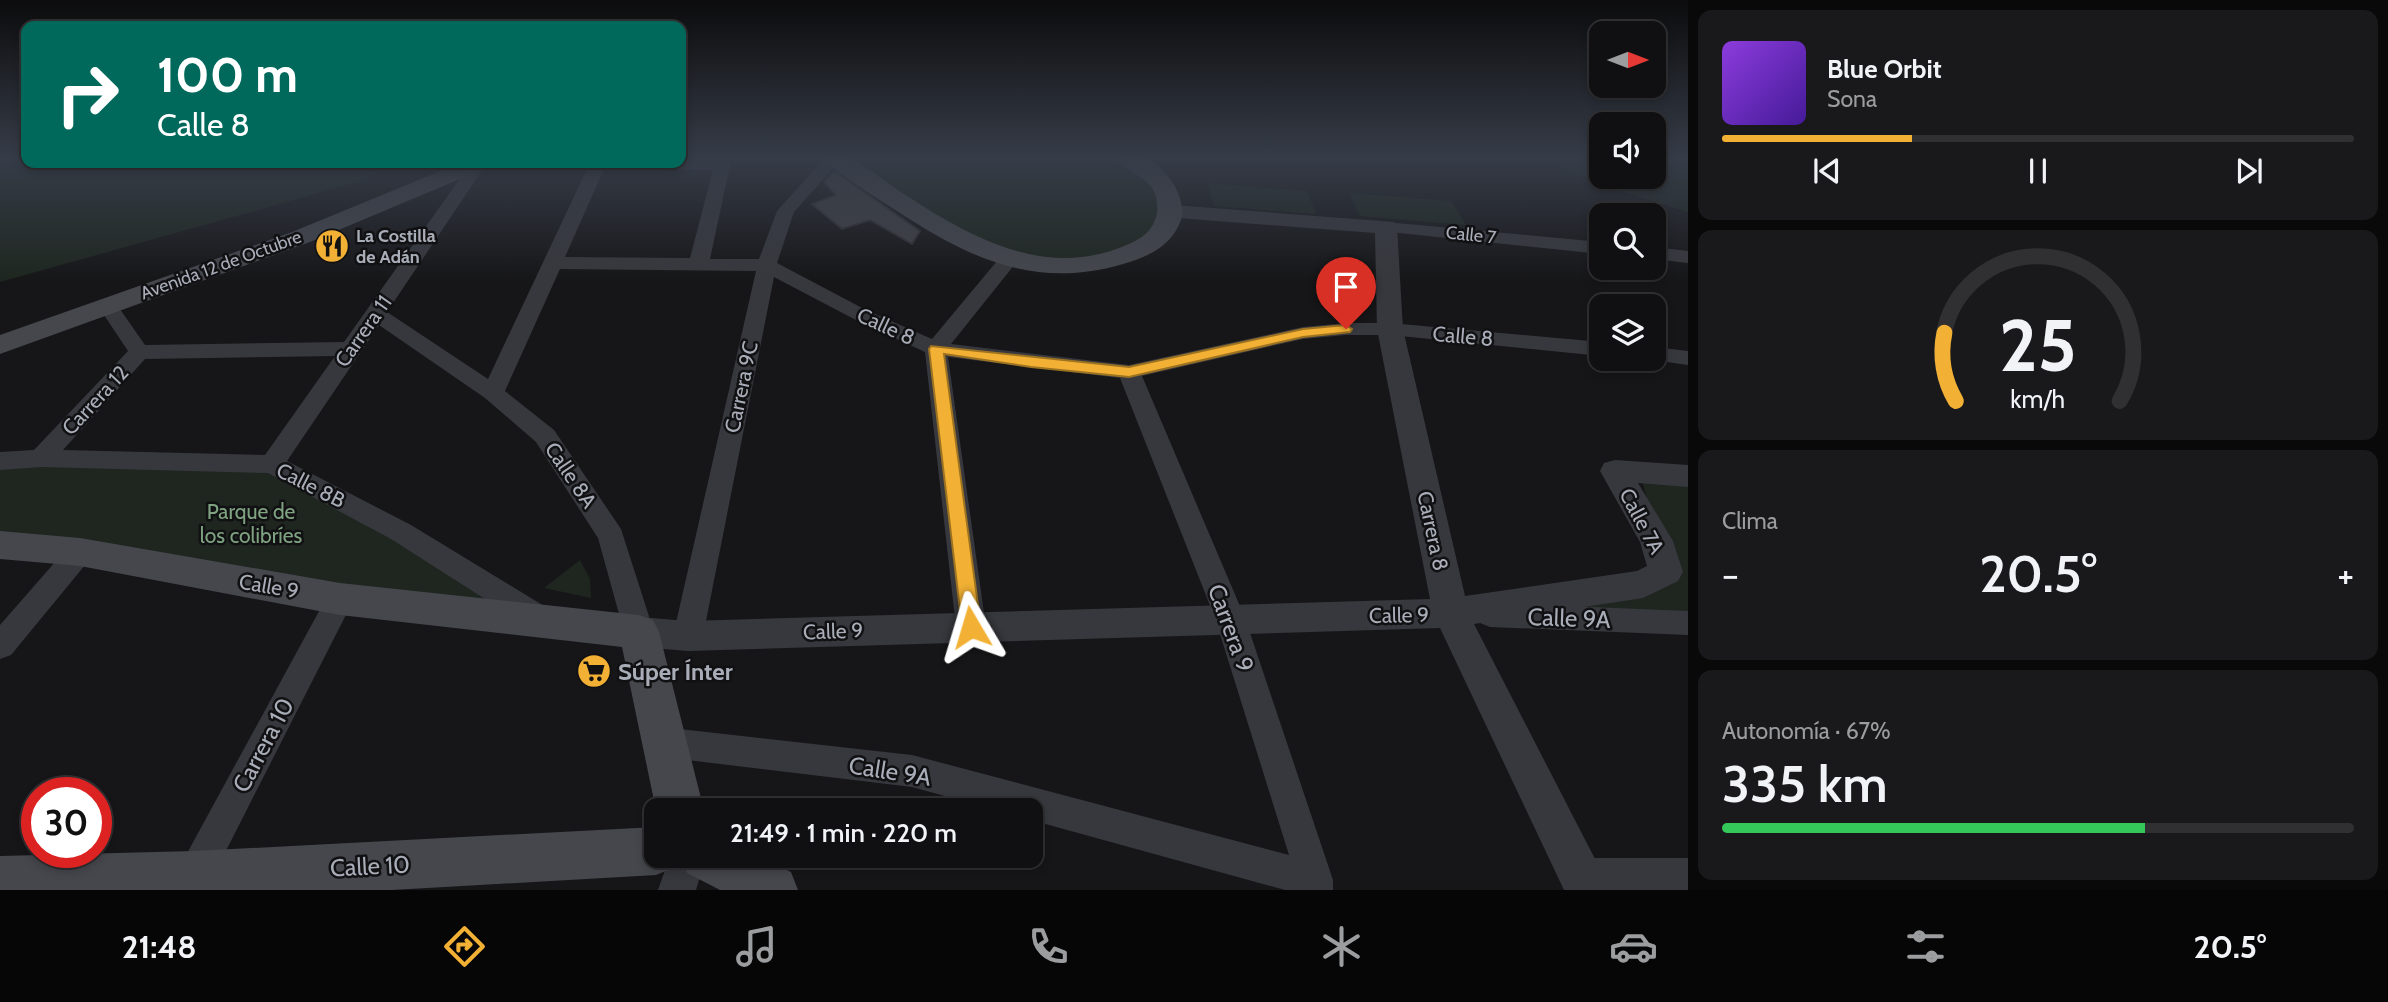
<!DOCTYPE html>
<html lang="es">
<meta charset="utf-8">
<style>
:root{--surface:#101012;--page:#19191b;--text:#f1f3f6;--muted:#9c9d9f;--line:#303032;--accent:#f2b134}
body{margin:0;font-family:Cabin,sans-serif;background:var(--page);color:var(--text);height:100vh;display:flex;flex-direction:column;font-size:26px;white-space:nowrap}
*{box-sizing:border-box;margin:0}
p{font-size:23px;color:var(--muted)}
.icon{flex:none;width:38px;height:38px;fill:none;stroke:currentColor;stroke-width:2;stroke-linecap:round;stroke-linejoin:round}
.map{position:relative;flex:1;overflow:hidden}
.panel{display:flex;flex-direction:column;gap:10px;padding:10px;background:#09090a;width:700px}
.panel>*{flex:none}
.top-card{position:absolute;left:21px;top:21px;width:665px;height:147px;border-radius:14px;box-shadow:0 4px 10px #0003,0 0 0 2px var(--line);background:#00695c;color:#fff;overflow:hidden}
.needle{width:46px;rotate:90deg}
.controls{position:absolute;left:1589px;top:21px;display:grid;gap:14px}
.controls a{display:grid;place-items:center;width:77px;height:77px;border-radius:14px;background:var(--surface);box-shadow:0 4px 10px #0003,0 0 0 2px var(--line);font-size:35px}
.speed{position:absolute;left:21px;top:777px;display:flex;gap:14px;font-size:35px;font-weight:700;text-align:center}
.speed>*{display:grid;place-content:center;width:91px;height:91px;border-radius:50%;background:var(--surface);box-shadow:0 4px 10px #0003,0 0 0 2px var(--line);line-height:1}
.speed .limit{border:10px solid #d22;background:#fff;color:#111}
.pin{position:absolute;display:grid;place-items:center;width:60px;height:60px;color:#fff;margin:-72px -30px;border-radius:50% 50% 50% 0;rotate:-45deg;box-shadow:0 0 7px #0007}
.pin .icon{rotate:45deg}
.me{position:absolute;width:77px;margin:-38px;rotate:353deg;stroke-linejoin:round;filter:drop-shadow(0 0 5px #0008)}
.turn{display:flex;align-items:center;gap:24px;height:147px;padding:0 21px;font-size:32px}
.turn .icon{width:91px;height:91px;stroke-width:2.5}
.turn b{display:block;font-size:49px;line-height:60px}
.big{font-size:52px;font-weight:600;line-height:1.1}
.panel .tile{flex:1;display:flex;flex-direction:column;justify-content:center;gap:10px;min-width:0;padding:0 24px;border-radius:14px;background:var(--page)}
.panel .dial{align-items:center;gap:0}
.dial svg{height:182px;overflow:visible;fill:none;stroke:var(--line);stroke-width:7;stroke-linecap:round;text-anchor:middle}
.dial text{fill:var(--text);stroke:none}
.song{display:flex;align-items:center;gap:21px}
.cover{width:84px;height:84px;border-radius:10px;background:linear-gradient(135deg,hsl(270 70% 55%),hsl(260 70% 35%))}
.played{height:7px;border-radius:4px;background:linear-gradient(90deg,var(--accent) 30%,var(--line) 30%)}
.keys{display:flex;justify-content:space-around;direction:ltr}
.heat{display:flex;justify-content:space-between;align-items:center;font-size:38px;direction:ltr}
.charge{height:10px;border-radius:5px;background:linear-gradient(90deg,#34c759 67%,var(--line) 0)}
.trip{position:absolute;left:644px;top:798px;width:399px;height:70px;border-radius:14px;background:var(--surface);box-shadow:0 4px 10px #0003,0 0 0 2px var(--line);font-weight:600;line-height:70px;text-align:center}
.dock{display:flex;height:112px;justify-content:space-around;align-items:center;background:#060607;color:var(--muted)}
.dock .icon{width:49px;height:49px}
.dock .on{color:var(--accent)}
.dock b{font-size:32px;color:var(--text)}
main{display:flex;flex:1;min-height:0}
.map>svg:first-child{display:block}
.green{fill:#1e261f}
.building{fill:#404145;stroke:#303034;stroke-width:2}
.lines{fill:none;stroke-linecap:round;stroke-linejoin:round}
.minor{fill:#37383d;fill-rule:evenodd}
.tertiary{fill:#37383d;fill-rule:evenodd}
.secondary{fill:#45474d;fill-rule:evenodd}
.route{fill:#f2b134;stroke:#9d7322;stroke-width:2}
.labels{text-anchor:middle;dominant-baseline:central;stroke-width:5;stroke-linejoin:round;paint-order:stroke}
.far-street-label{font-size:18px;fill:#a8adb8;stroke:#111113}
.far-poi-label{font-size:18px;font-weight:bold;fill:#a8adb8;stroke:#111113;text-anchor:start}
.street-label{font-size:21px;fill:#a8adb8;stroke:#111113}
.park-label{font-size:21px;fill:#7fa381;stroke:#111113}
.near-street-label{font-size:24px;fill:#a8adb8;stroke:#111113}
.near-poi-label{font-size:24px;font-weight:bold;fill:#a8adb8;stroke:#111113;text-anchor:start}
</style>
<main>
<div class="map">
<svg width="1688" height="890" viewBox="0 0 1688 890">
<rect width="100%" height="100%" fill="#161618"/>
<g class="green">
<polygon points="0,158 26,158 26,163 401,163 365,180 0,282"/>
<polygon points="835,158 1127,158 1161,182 1155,239 1058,268 957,236"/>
<polygon points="1538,158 1601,158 1601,177 1654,177 1654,158 1688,158 1688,212 1601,185"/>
<polygon points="1208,183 1307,191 1316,214 1214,206"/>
<polygon points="1349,193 1451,201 1466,225 1360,216"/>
<polygon points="0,461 272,464 548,624 0,545"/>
<polygon points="1642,481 1688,482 1688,623 1451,613 1673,575 1663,555"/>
<polygon points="580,560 590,579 591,598 544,588"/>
</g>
<polygon class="building" points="834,171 920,231 912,244 870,220 842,229 812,204 836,195 824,182"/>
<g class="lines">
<g class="minor">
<path d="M825 158H842L794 212 777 263 866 310 932 339 1002 255H1016L1019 259 951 344 1129 365 1303 327 1346 323H1390L1601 342V356L1390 335H1346L1303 339 1142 376 1245 618 1333 880V890H1285L1031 820V810H996L912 787 662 757 650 753 646 742 650 731 662 727 912 755 1289 855 1215 618 1120 378 948 357 986 627 981 636 971 639 961 636 956 627 925 352 852 318 774 277 703 636 699 645 688 648 677 645 673 636 756 271 560 269 505 391 554 430 621 529 654 632 650 641 639 644 628 641 624 632 598 538 536 442 485 398 379 325 287 461 411 525 549 609 554 618 549 627 539 630 529 627 391 539 268 473 41 467 0 470V452L34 450 128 351 98 306 101 302H115L145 345 344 342 471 163H487L387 312 488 379 587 169 496 168 488 163 728 161 730 165 710 259H759L777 211ZM604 169 713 170 690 258 565 257ZM335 356 265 455 63 450 145 359Z"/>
<polygon points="1386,222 1601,242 1601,254 1380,231 1377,227"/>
<polygon points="1654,247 1688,251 1688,263 1654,259"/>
<polygon points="1654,347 1688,351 1688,365 1646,359 1654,359"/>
<polygon points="80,541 90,545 94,552 90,559 11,655 0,659 0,625 70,545"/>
<polygon points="340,587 350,591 354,599 206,890 167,890 330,591"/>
<polygon points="1490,603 1688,611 1688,635 1490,627 1480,623 1475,615 1480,607"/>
<polygon points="670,856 706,856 696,890 658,890"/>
<polygon points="1582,858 1688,858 1688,890 1571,890 1564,876 1569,863"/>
</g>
<polygon class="tertiary" points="1173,205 1394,222 1397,227 1403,329 1465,596 1637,571 1647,566 1640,542 1600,471 1604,463 1615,460 1688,465 1688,487 1638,483 1673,541 1683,572 1678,581 1643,598 1474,624 1611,890 1564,890 1440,628 688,651 639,647 626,643 621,632 626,621 639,617 688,621 1430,599 1377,329 1375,233 1165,217 1162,212 1165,207"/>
<g class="secondary">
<path d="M824 158C857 155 868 170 895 188 966 235 1045 283 1131 243 1151 234 1161 219 1156 197 1151 175 1125 174 1116 158 1124 158 1135 156 1143 158 1164 162 1185 195 1182 216 1181 222 1176 231 1173 235 1161 251 1141 259 1123 264 1042 288 979 263 911 220 893 208 834 173 824 158Z"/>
<polygon points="460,163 489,163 486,168 310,242 0,354 0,335 292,232"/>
<polygon points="0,531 80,538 340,583 639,615 653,620 659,632 704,810 656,810 622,647 340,615 80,566 0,559"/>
<polygon points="656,827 656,856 678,856 673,868 656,875 392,890 0,890 0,856 194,851"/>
<polygon points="680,856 757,856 791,872 798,890 720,890 687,873"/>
</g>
</g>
<linearGradient id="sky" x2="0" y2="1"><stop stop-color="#0c0c0d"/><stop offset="0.56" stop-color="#363c48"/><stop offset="1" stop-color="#363c48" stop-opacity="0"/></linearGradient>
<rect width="1688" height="282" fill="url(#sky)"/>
<polygon class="route" points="1346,325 1352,329 1350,332 1303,337 1129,377 1031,367 944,354 981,627 978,632 971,635 964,632 962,627 929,349 931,346 1129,367 1303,329"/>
<defs>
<g id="restaurant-disc" transform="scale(1.75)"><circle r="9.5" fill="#f2b134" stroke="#111113"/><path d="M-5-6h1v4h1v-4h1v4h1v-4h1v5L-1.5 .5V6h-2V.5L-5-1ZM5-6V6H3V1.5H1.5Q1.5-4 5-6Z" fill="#111"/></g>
<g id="supermarket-disc" transform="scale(1.75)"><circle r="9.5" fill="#f2b134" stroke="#111113"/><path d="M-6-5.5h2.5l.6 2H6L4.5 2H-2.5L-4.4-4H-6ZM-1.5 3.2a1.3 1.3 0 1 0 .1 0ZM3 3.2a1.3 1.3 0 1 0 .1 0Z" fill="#111"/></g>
</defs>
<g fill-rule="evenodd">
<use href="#restaurant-disc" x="332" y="246"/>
<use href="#supermarket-disc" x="594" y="671"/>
</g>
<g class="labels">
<g class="far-street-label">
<text transform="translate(1471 235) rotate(6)">Calle 7</text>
<text transform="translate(221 265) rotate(-20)">Avenida 12 de Octubre</text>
</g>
<g class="far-poi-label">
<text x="356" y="236">La Costilla<tspan x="356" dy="21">de Adán</tspan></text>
</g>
<g class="street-label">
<text transform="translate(886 326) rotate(25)">Calle 8</text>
<text transform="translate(363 331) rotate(-55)">Carrera 11</text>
<text transform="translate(1463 336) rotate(5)">Calle 8</text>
<text transform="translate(741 387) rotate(-78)">Carrera 9C</text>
<text transform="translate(95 400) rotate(-47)">Carrera 12</text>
<text transform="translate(571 475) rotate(56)">Calle 8A</text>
<text transform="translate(311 485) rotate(27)">Calle 8B</text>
<text transform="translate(1642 521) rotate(62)">Calle 7A</text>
<text transform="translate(1433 531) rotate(78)">Carrera 8</text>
<text transform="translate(269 586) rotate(10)">Calle 9</text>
<text transform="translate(1399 615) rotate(-1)">Calle 9</text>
<text transform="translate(833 631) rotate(-2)">Calle 9</text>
</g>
<g class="park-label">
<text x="251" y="511">Parque de<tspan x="251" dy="24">los colibríes</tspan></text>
</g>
<g class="near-street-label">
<text transform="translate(1569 618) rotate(2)">Calle 9A</text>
<text transform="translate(1231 628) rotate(70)">Carrera 9</text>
<text transform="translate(263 745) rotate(-62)">Carrera 10</text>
<text transform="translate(890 771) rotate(9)">Calle 9A</text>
<text transform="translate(370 866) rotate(-3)">Calle 10</text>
</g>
<g class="near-poi-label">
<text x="618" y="671">Súper Ínter</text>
</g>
</g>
</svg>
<div class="controls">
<a><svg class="needle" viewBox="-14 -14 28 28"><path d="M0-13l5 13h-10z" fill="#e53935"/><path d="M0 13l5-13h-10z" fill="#9c9d9f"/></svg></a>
<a><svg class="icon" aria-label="sound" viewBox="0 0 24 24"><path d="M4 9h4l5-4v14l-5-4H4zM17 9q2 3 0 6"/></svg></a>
<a><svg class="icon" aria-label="search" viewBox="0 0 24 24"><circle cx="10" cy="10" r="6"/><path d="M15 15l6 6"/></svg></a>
<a><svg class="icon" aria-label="layers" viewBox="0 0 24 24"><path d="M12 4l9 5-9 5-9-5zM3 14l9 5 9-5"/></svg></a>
</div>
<div class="speed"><div class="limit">30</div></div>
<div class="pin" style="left:1346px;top:329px;background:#d93025"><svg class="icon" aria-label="arrive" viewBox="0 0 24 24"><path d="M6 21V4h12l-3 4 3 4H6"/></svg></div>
<svg class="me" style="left:971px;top:627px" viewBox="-20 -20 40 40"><path d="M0-17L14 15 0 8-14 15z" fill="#f2b134" stroke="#fff" stroke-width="4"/></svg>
<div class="trip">21:49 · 1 min · 220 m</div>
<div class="top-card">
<div class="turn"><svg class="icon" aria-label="right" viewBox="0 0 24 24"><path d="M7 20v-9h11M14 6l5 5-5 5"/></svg><div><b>100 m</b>Calle 8</div></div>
</div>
</div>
<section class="panel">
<div class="tile">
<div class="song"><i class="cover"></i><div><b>Blue Orbit</b><p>Sona</p></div></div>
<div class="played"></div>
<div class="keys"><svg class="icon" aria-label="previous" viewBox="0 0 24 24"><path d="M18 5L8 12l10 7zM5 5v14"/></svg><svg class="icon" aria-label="pause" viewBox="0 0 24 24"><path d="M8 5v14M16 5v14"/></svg><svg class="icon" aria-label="next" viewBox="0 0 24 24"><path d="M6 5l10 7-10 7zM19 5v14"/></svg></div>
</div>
<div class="tile dial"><svg viewBox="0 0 100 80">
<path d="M14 69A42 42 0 1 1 86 69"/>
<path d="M14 69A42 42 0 0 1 9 39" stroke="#f2b134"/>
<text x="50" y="56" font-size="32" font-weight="700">25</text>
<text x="50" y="72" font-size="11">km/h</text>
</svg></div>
<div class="tile"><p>Clima</p>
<div class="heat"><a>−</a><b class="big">20.5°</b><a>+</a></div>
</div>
<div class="tile"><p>Autonomía · 67%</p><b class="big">335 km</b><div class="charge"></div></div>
</section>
</main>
<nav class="dock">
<b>21:48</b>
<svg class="icon on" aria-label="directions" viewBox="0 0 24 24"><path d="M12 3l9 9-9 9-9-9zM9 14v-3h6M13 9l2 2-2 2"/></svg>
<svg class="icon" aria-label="music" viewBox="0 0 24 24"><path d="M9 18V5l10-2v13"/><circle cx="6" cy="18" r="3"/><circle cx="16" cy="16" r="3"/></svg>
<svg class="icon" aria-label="phone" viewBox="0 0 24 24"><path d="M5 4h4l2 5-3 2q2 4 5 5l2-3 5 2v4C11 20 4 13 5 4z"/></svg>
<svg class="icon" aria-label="climate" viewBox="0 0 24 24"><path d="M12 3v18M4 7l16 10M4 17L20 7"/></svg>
<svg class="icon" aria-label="car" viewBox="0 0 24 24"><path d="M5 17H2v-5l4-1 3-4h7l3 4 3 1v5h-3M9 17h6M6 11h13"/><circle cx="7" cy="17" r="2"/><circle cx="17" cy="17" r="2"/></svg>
<svg class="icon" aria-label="filters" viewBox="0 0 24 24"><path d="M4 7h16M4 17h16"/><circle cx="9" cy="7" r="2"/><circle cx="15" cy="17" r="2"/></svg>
<b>20.5°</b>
</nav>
